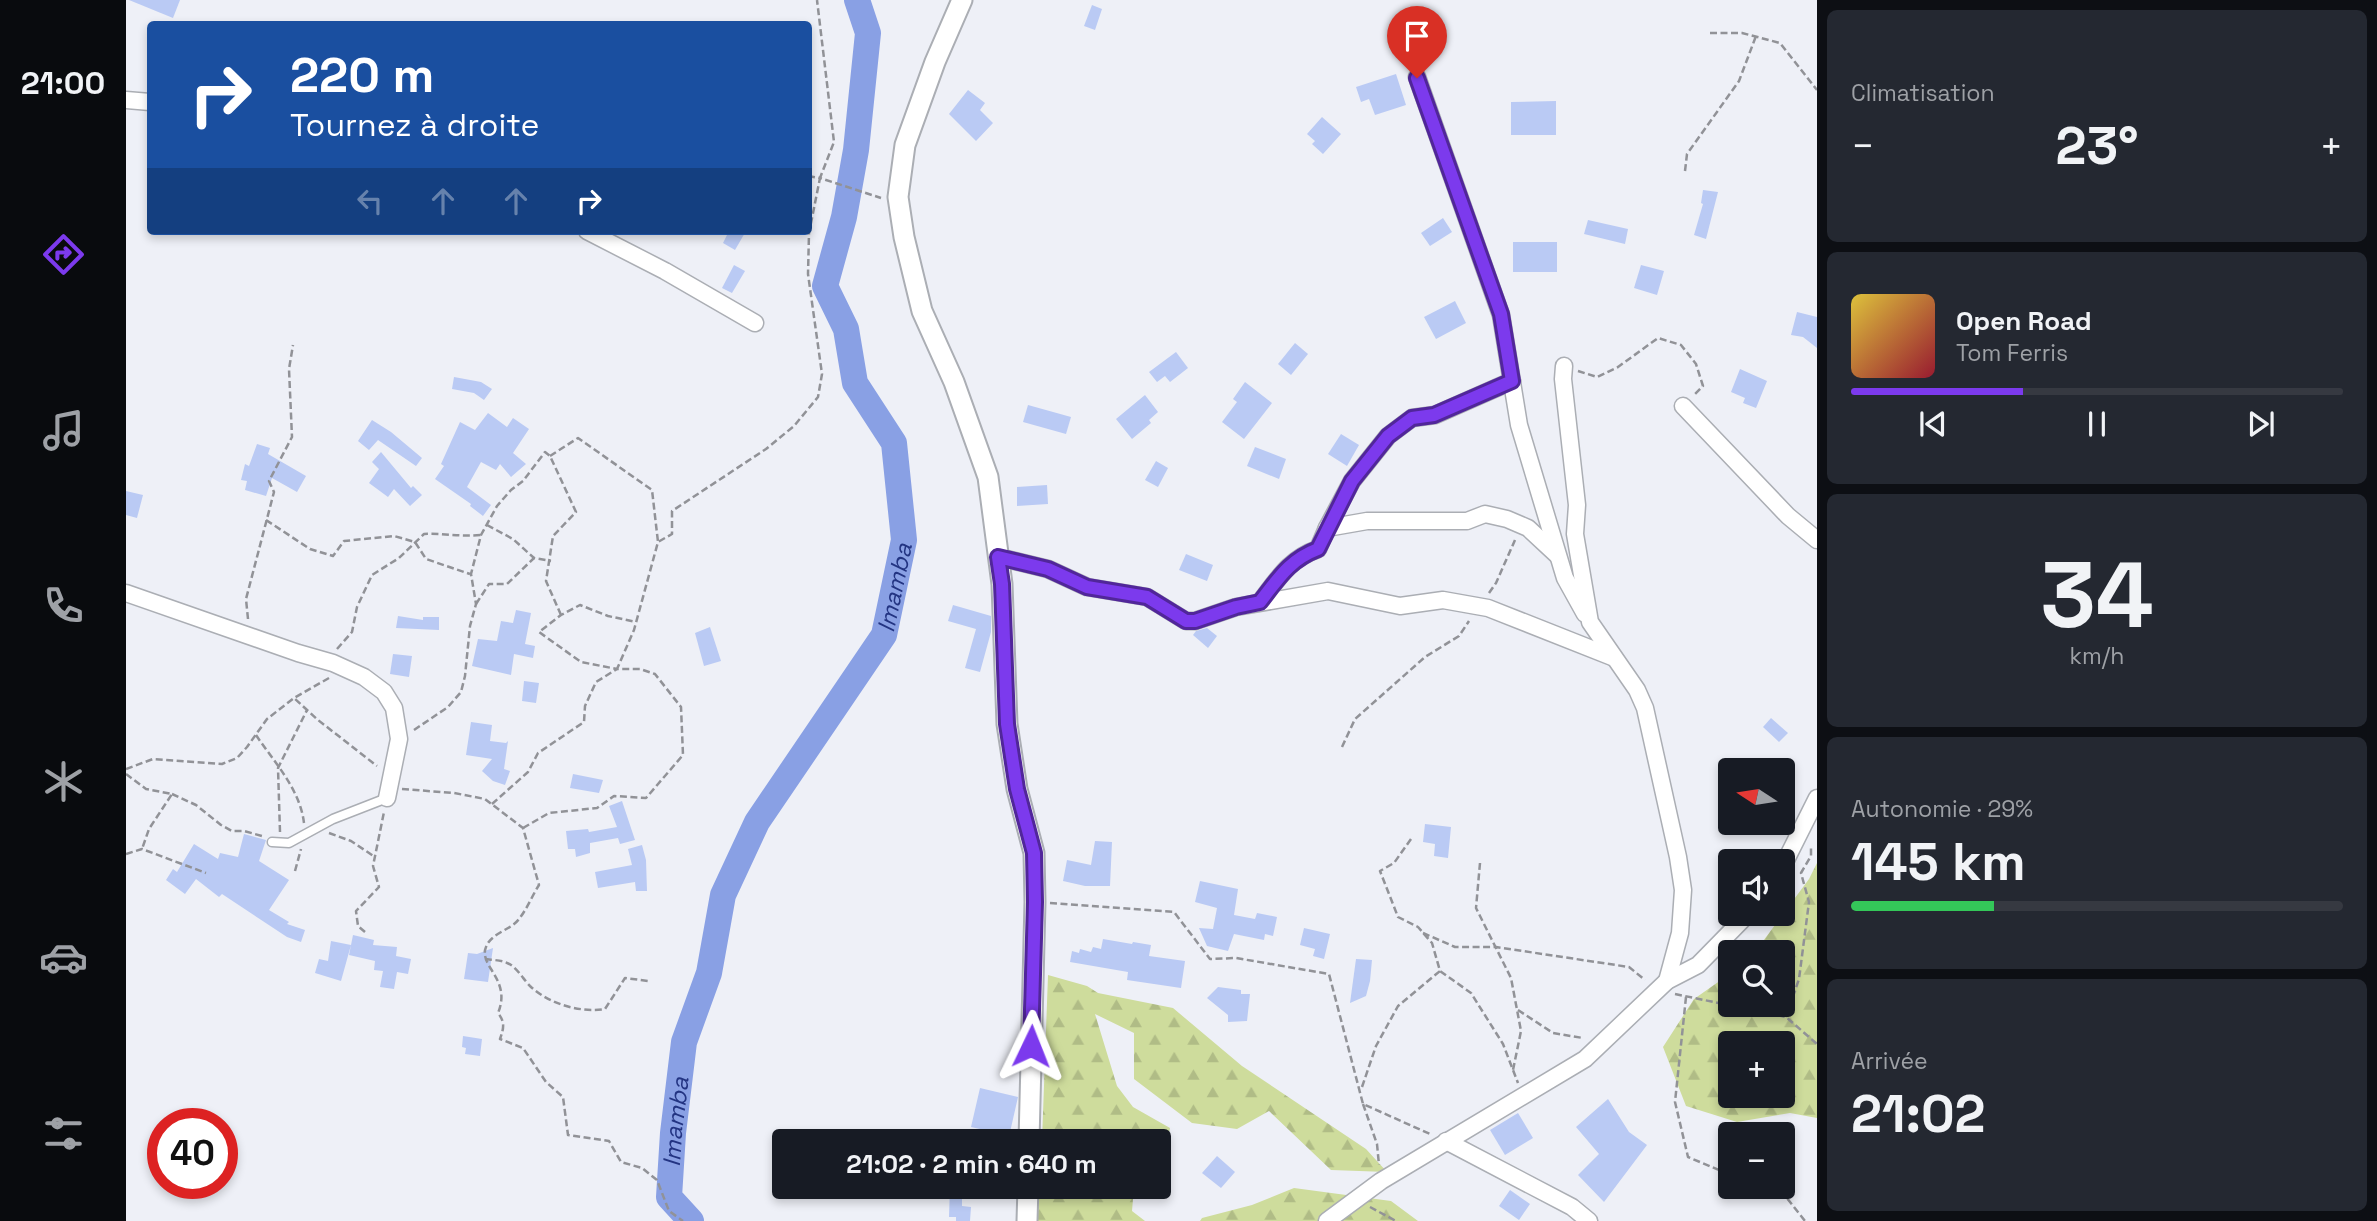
<!DOCTYPE html>
<html lang="fr">
<meta charset="utf-8">
<style>
:root{--surface:#171b24;--page:#242831;--text:#f1f3f6;--muted:#9ea1a6;--line:#363941;--accent:#7c3aed}
body{margin:0;font-family:"Space Grotesk",sans-serif;background:var(--page);color:var(--text);height:100vh;display:flex;flex-direction:column;font-size:26px;white-space:nowrap}
*{box-sizing:border-box;margin:0}
p{font-size:23px;color:var(--muted)}
.icon{flex:none;width:38px;height:38px;fill:none;stroke:currentColor;stroke-width:2;stroke-linecap:round;stroke-linejoin:round}
.map{position:relative;flex:1;overflow:hidden}
.side{display:flex;flex-direction:column;gap:10px;padding:10px;background:#0d0f14;width:560px}
.side>*{flex:none}
.guide{position:absolute;left:21px;top:21px;width:665px;height:214px;border-radius:7px;box-shadow:0 4px 10px #0003;background:#1a4fa0;color:#fff;overflow:hidden}
.needle{width:46px;rotate:282deg}
.buttons{position:absolute;left:1592px;top:758px;display:grid;gap:14px}
.buttons a{display:grid;place-items:center;width:77px;height:77px;border-radius:7px;background:var(--surface);box-shadow:0 4px 10px #0003;font-size:35px}
.speed{position:absolute;left:21px;top:1108px;display:flex;gap:14px;font-size:35px;font-weight:700;text-align:center}
.speed>*{display:grid;place-content:center;width:91px;height:91px;border-radius:50%;background:var(--surface);box-shadow:0 4px 10px #0003;line-height:1}
.speed .limit{border:10px solid #d22;background:#fff;color:#111}
.pin{position:absolute;display:grid;place-items:center;width:60px;height:60px;color:#fff;margin:-72px -30px;border-radius:50% 50% 50% 0;rotate:-45deg;box-shadow:0 0 7px #0007}
.pin .icon{rotate:45deg}
.me{position:absolute;width:77px;margin:-38px;rotate:2deg;stroke-linejoin:round;filter:drop-shadow(0 0 5px #0008)}
.turn{display:flex;align-items:center;gap:24px;height:147px;padding:0 28px;font-size:32px}
.turn .icon{width:91px;height:91px;stroke-width:2.5}
.turn b{display:block;font-size:49px;line-height:60px}
.lanes{display:flex;align-items:center;height:66px;padding:0 28px;background:#0003;justify-content:center;gap:35px;direction:ltr}
.lanes .off{opacity:.35}
.big{font-size:52px;font-weight:600;line-height:1.1}
.side .widget{flex:1;display:flex;flex-direction:column;justify-content:center;gap:10px;min-width:0;padding:0 24px;border-radius:10px;background:var(--page)}
.side .dial{align-items:center;gap:0}
.dial b{font-size:91px;line-height:1}
.song{display:flex;align-items:center;gap:21px}
.cover{width:84px;height:84px;border-radius:10px;background:linear-gradient(135deg,hsl(50 70% 55%),hsl(350 70% 35%))}
.played{height:7px;border-radius:4px;background:linear-gradient(90deg,var(--accent) 35%,var(--line) 35%)}
.keys{display:flex;justify-content:space-around;direction:ltr}
.heat{display:flex;justify-content:space-between;align-items:center;font-size:38px;direction:ltr}
.charge{height:10px;border-radius:5px;background:linear-gradient(90deg,#34c759 29%,var(--line) 0)}
.trip{position:absolute;left:646px;top:1129px;width:399px;height:70px;border-radius:7px;background:var(--surface);box-shadow:0 4px 10px #0003;font-weight:600;line-height:70px;text-align:center}
main{display:flex;flex:1;min-height:0}
.menu{display:flex;flex-direction:column;width:126px;justify-content:space-around;align-items:center;background:#090b0e;color:var(--muted)}
.menu .icon{width:49px;height:49px}
.menu .active{color:var(--accent)}
.menu b{font-size:32px;color:var(--text)}
.map>svg:first-child{display:block}
.forest{fill:url(#forest-firs);fill-rule:evenodd}
.lines{fill:none;stroke-linecap:round;stroke-linejoin:round}
.river{stroke:#89a0e4;stroke-width:26}
.building{fill:#bacaf4}
.service-casing{stroke:#abaeb4;stroke-width:11}
.minor-casing{stroke:#abaeb4;stroke-width:19}
.tertiary-casing{stroke:#abaeb4;stroke-width:23}
.path{stroke:#919297;stroke-width:2.5;stroke-dasharray:7 3.5;stroke-linecap:butt}
.service{stroke:#fff;stroke-width:8}
.minor{stroke:#fff;stroke-width:16}
.tertiary{stroke:#fff;stroke-width:19}
.route-casing{stroke:#51269a;stroke-width:18}
.route{stroke:#7c3aed;stroke-width:12}
.labels{text-anchor:middle;dominant-baseline:central;stroke-width:6;stroke-linejoin:round;paint-order:stroke}
.water-label{font-size:24px;font-style:italic;fill:#233482;stroke:#fdfeff}
</style>
<main>
<nav class="menu">
<b>21:00</b>
<svg class="icon active" aria-label="directions" viewBox="0 0 24 24"><path d="M12 3l9 9-9 9-9-9zM9 14v-3h6M13 9l2 2-2 2"/></svg>
<svg class="icon" aria-label="music" viewBox="0 0 24 24"><path d="M9 18V5l10-2v13"/><circle cx="6" cy="18" r="3"/><circle cx="16" cy="16" r="3"/></svg>
<svg class="icon" aria-label="phone" viewBox="0 0 24 24"><path d="M5 4h4l2 5-3 2q2 4 5 5l2-3 5 2v4C11 20 4 13 5 4z"/></svg>
<svg class="icon" aria-label="climate" viewBox="0 0 24 24"><path d="M12 3v18M4 7l16 10M4 17L20 7"/></svg>
<svg class="icon" aria-label="car" viewBox="0 0 24 24"><path d="M5 17H2v-5l4-1 3-4h7l3 4 3 1v5h-3M9 17h6M6 11h13"/><circle cx="7" cy="17" r="2"/><circle cx="17" cy="17" r="2"/></svg>
<svg class="icon" aria-label="filters" viewBox="0 0 24 24"><path d="M4 7h16M4 17h16"/><circle cx="9" cy="7" r="2"/><circle cx="15" cy="17" r="2"/></svg>
</nav>
<div class="map">
<svg width="1691" height="1221" viewBox="0 0 1691 1221">
<defs>
<pattern id="forest-firs" width="22" height="20" patternUnits="userSpaceOnUse" patternTransform="scale(1.75)"><rect width="22" height="20" fill="#cedc9c"/><path d="M5 1l3.5 6h-7zM16 11l3.5 6h-7z" fill="#b0bc86"/></pattern>
</defs>
<rect width="100%" height="100%" fill="#eef0f7"/>
<g class="forest">
<path d="M1691 863V1118L1664 1113 1611 1122 1560 1106 1537 1047 1568 999 1605 973V1004H1657V952H1629L1683 879ZM1605 1043H1657V1096H1605Z"/>
<polygon points="922,975 961,986 972,993 1047,1008 1116,1066 1240,1149 1261,1172 1205,1170 1143,1111 1111,1129 1066,1123 1008,1079 1008,1033 969,1014 991,1086 1007,1107 1044,1128 1039,1150 1033,1151 1032,1141 916,1141"/>
<polygon points="912,1186 1008,1187 1006,1211 1019,1221 900,1221"/>
<polygon points="1168,1188 1265,1201 1292,1221 1074,1221 1076,1218 1126,1205"/>
</g>
<g class="lines">
<path class="river" id="s1" d="M565 1221 543 1197 547 1133 558 1042 583 973 597 895 631 822 758 635 778 540 768 443 729 383 720 329 699 286 718 217 730 150 742 33 731 0"/>
</g>
<g class="building">
<polygon points="3,0 54,0 47,18"/>
<polygon points="966,5 976,9 969,30 958,26"/>
<polygon points="1270,74 1280,105 1249,115 1243,99 1235,102 1230,87"/>
<polygon points="842,90 859,103 854,110 867,123 850,141 823,114"/>
<polygon points="1430,101 1430,135 1385,135 1385,102"/>
<polygon points="1196,117 1215,134 1197,154 1186,144 1189,141 1181,134"/>
<polygon points="1577,190 1592,192 1580,239 1568,235 1577,204 1575,203"/>
<polygon points="1317,218 1326,232 1304,246 1295,233"/>
<polygon points="1462,220 1502,229 1499,244 1458,234"/>
<polygon points="603,231 620,231 609,250 597,243"/>
<rect x="1387" y="242" width="44" height="30"/>
<polygon points="608,265 619,271 606,293 596,288"/>
<polygon points="1515,265 1538,271 1531,295 1508,288"/>
<polygon points="1329,301 1340,323 1310,339 1298,317"/>
<polygon points="1671,312 1691,317 1691,348 1677,337 1665,335"/>
<polygon points="1169,343 1182,354 1165,375 1152,364"/>
<polygon points="1050,352 1062,368 1044,382 1039,376 1031,382 1023,372"/>
<polygon points="1614,369 1641,381 1630,408 1617,403 1619,398 1605,392"/>
<polygon points="328,377 355,382 366,389 358,400 348,393 326,389"/>
<polygon points="1119,382 1146,403 1118,439 1096,422 1111,402 1107,399"/>
<polygon points="1019,395 1032,412 1023,420 1025,423 1006,439 990,419"/>
<polygon points="902,405 945,417 940,434 897,422"/>
<polygon points="362,413 381,427 387,418 403,429 387,453 400,464 385,477 374,464 370,470 355,462 341,487 365,505 357,516 344,506 345,504 309,479 318,466 315,464 334,422 349,430"/>
<polygon points="246,420 265,432 296,458 290,466 252,440 243,450 232,441"/>
<polygon points="1215,434 1233,445 1221,466 1202,454"/>
<polygon points="131,444 144,448 142,454 180,476 171,492 146,478 140,496 119,490 121,481 115,480 119,464 123,466"/>
<polygon points="1129,447 1160,459 1153,479 1121,466"/>
<polygon points="255,452 285,488 287,486 296,495 284,506 268,489 262,497 243,483 253,469 246,462"/>
<polygon points="1030,461 1042,468 1032,487 1019,480"/>
<polygon points="921,485 922,504 891,506 891,487"/>
<polygon points="0,491 17,495 11,518 0,515"/>
<polygon points="1060,554 1087,565 1081,581 1053,570"/>
<polygon points="827,605 865,616 865,632 854,672 839,668 850,629 822,621"/>
<polygon points="390,610 405,613 399,644 409,646 407,658 388,654 385,675 346,666 352,639 371,641 375,621 387,623"/>
<polygon points="272,616 297,620 297,617 313,617 313,630 270,628"/>
<polygon points="584,627 595,661 578,666 569,633"/>
<polygon points="1081,628 1091,636 1082,648 1067,635 1070,631"/>
<polygon points="267,654 286,656 283,677 264,674"/>
<polygon points="398,681 413,683 410,703 396,701"/>
<polygon points="1645,718 1662,733 1653,742 1637,727"/>
<polygon points="345,722 366,725 364,741 380,743 382,741 378,769 384,771 379,785 367,781 356,771 366,759 340,755"/>
<polygon points="447,774 477,780 473,793 444,788"/>
<polygon points="496,801 509,840 494,844 492,838 464,843 464,853 450,857 449,849 442,849 440,831 462,829 463,832 491,827 483,806"/>
<polygon points="1299,824 1325,827 1322,858 1308,856 1309,844 1297,842"/>
<polygon points="118,834 140,840 133,861 163,880 143,910 163,922 161,924 179,930 175,942 161,937 96,894 93,897 70,879 59,894 40,880 47,869 51,872 68,844 92,859 94,853 112,857"/>
<polygon points="969,841 986,842 984,886 959,886 937,881 941,860 965,865"/>
<polygon points="516,845 520,860 521,891 510,891 509,882 472,888 469,872 506,865 502,849"/>
<polygon points="1074,881 1112,889 1108,915 1129,919 1131,913 1151,917 1147,936 1139,934 1138,940 1108,934 1102,951 1081,946 1073,928 1087,929 1091,908 1069,902"/>
<polygon points="1178,928 1204,934 1198,959 1187,956 1189,949 1174,945"/>
<polygon points="227,935 248,940 247,945 271,947 270,956 285,959 282,974 271,972 268,989 254,987 257,971 248,970 249,961 223,955 225,945 215,981 189,973 193,959 202,961 205,941 225,945"/>
<polygon points="977,939 1006,944 1007,942 1025,945 1023,956 1059,961 1055,988 1001,980 1002,972 944,962 946,951 953,953 954,949 965,952 967,947 975,949"/>
<polygon points="367,948 362,982 338,979 342,953 351,954"/>
<polygon points="1230,959 1246,960 1244,981 1240,996 1224,1003"/>
<polygon points="1092,987 1115,990 1115,994 1124,994 1121,1021 1102,1022 1102,1015 1081,998"/>
<polygon points="337,1036 356,1039 354,1056 339,1054 340,1048 336,1047"/>
<polygon points="854,1088 892,1097 882,1141 865,1141 867,1132 845,1127"/>
<polygon points="1482,1099 1503,1132 1521,1145 1478,1202 1452,1175 1473,1154 1450,1127"/>
<polygon points="1392,1113 1407,1138 1379,1155 1364,1130"/>
<polygon points="1091,1156 1109,1172 1095,1188 1076,1173"/>
<polygon points="824,1186 836,1186 836,1206 845,1207 844,1221 830,1221 830,1217 823,1217"/>
<polygon points="1384,1190 1404,1204 1393,1220 1373,1206"/>
</g>
<g class="lines">
<g class="service-casing">
<polyline id="service" points="146,842 163,843 207,819 261,798"/>
</g>
<g class="minor-casing">
<g id="minor">
<polyline points="1291,77 1375,315 1393,425 1439,578 1459,614"/>
<polyline points="0,100 24,102"/>
<polyline points="461,231 539,271 629,323"/>
<polyline points="1438,366 1437,379 1451,505 1449,534 1464,622 1511,690 1519,708 1552,857 1557,890 1554,933 1541,981"/>
<polyline points="1557,406 1662,516 1691,540"/>
<polyline points="1201,528 1226,481 1262,436 1286,418 1309,415 1386,381"/>
<polyline points="872,557 922,569 961,587 1021,597 1060,621 1069,621 1110,607 1202,591 1274,606 1317,600 1362,608 1486,657"/>
<polyline points="0,593 172,653 207,663 238,677 258,692 268,708 273,739 261,798"/>
<path d="M1134 602C1152 579 1163 559 1192 549L1201 528 1241 521H1341L1359 514 1381 519 1402 528 1431 555"/>
<polyline points="1657,866 1691,798"/>
<polyline points="1320,1141 1446,1207 1463,1221"/>
<polyline points="1201,1221 1255,1181 1459,1059 1541,981 1572,965 1622,914"/>
</g>
</g>
<g class="tertiary-casing">
<g id="tertiary">
<polyline points="836,0 809,62 779,145 772,197 778,237 796,311 828,382 862,477 876,584 881,724 891,789 908,853 909,902 903,1141"/>
<polyline points="901,1221 902,1186"/>
</g>
</g>
<g class="path">
<polyline points="1584,33 1616,33 1654,43 1691,90"/>
<polyline points="1559,171 1561,154 1613,81 1630,36"/>
<polyline points="682,176 694,178 708,142 691,0"/>
<polyline points="1452,371 1471,377 1492,367 1532,338 1555,345 1570,364 1577,386 1567,396"/>
<polyline points="424,456 452,438 526,490 532,542"/>
<polyline points="140,520 184,549 207,556 218,541 268,536 289,542 300,559 344,574"/>
<polyline points="361,525 387,539 408,558"/>
<polyline points="1363,593 1370,583 1389,540"/>
<polyline points="350,604 363,584 381,584 408,558 425,561"/>
<polyline points="122,619 120,599 148,492 143,481 166,437 163,369 167,345"/>
<path d="M211 649 226 632 231 607 246 575 273 558 298 534C317 533 335 537 355 535"/>
<polyline points="203,678 168,698 192,720 251,766"/>
<polyline points="288,730 322,707 335,692 339,676 344,626 350,604 345,574 355,535 371,506 385,490 397,481 419,452 424,456 450,512 427,536 420,581 435,615"/>
<path d="M130 735C148 762 174 789 178 823"/>
<polyline points="1216,747 1229,719 1299,657 1333,636 1343,621"/>
<polyline points="0,769 27,759 96,764 111,758 121,747 141,719 168,698"/>
<polyline points="0,774 20,789 46,794 23,829 16,849"/>
<path d="M276 789 328 793 359 799 397 828 413 885C406 896 401 909 393 919 385 930 365 933 360 947 352 966 386 979 372 1013 379 1022 378 1028 374 1039L397 1048 420 1082 437 1097 442 1135 483 1141 495 1162 516 1168 531 1180 543 1211 557 1221"/>
<polyline points="46,794 70,805 95,825 106,831 118,831 136,836"/>
<polyline points="366,804 402,772 412,753 458,722 459,706 470,682 491,669 455,662 413,632 435,615 454,605 482,616 510,622"/>
<polyline points="397,828 423,813 471,808 488,796 520,798 557,755 555,707 529,674 514,669 491,669 508,630 532,542 546,534 546,511 640,449 668,426 692,397 696,374 682,274 683,233 694,178 755,198"/>
<polyline points="154,832 152,768 181,710"/>
<polyline points="203,833 225,841 249,857"/>
<polyline points="1285,839 1268,863 1254,871 1272,917 1292,927 1306,943 1314,971 1345,993 1377,1044 1392,1083"/>
<polyline points="0,854 16,849 80,873"/>
<polyline points="1354,863 1350,908 1385,978 1395,1031 1387,1070"/>
<polyline points="169,871 175,849"/>
<polyline points="924,903 1048,912 1084,959 1110,958 1203,974 1237,1104 1304,1134"/>
<polyline points="239,932 232,926 230,911 253,887 247,866 258,812"/>
<polyline points="1297,933 1329,947 1370,947 1503,967 1519,980"/>
<path d="M359 959C366 960 375 960 381 963 390 966 397 979 404 986 423 1004 454 1013 479 1009L499 978 522 981"/>
<polyline points="1549,994 1660,1017 1691,1044"/>
<polyline points="1560,997 1549,1102 1562,1157 1605,1175"/>
<polyline points="1392,1010 1427,1033 1457,1038"/>
<polyline points="1660,1017 1673,979 1683,902 1675,873 1685,856 1685,846"/>
<polyline points="1236,1087 1250,1046 1272,1006 1314,971"/>
<polyline points="1237,1104 1251,1144 1253,1165"/>
<polyline points="1633,1186 1660,1197 1679,1221"/>
<polyline points="1244,1207 1270,1221"/>
</g>
<use href="#service" class="service"/>
<use href="#minor" class="minor"/>
<use href="#tertiary" class="tertiary"/>
</g>
<g class="lines">
<g class="route-casing">
<path id="route" d="M905 1046 909 902 908 853 891 789 881 724 876 584 872 557 922 569 961 587 1021 597 1060 621H1069L1110 607 1134 602C1152 579 1163 560 1192 549L1226 481 1262 436 1286 418 1308 415 1386 381 1375 314 1291 78"/>
</g>
<use href="#route" class="route"/>
</g>
<g class="labels">
<g class="water-label">
<text stroke="none"><textPath href="#s1" startOffset="696">Imamba</textPath></text>
<text stroke="none"><textPath href="#s1" startOffset="108">Imamba</textPath></text>
</g>
</g>
</svg>
<div class="buttons">
<a><svg class="needle" viewBox="-14 -14 28 28"><path d="M0-13l5 13h-10z" fill="#e53935"/><path d="M0 13l5-13h-10z" fill="#9ea1a6"/></svg></a>
<a><svg class="icon" aria-label="sound" viewBox="0 0 24 24"><path d="M4 9h4l5-4v14l-5-4H4zM17 9q2 3 0 6"/></svg></a>
<a><svg class="icon" aria-label="search" viewBox="0 0 24 24"><circle cx="10" cy="10" r="6"/><path d="M15 15l6 6"/></svg></a>
<a>+</a>
<a>−</a>
</div>
<div class="speed"><div class="limit">40</div></div>
<div class="pin" style="left:1291px;top:78px;background:#d93025"><svg class="icon" aria-label="arrive" viewBox="0 0 24 24"><path d="M6 21V4h12l-3 4 3 4H6"/></svg></div>
<svg class="me" style="left:905px;top:1046px" viewBox="-20 -20 40 40"><path d="M0-17L14 15 0 8-14 15z" fill="#7c3aed" stroke="#fff" stroke-width="4"/></svg>
<div class="trip">21:02 · 2 min · 640 m</div>
<div class="guide">
<div class="turn"><svg class="icon" aria-label="right" viewBox="0 0 24 24"><path d="M7 20v-9h11M14 6l5 5-5 5"/></svg><div><b>220 m</b>Tournez à droite</div></div>
<div class="lanes"><svg class="icon off" aria-label="left" viewBox="0 0 24 24"><path d="M17 20v-9H6M10 6l-5 5 5 5"/></svg><svg class="icon off" aria-label="ahead" viewBox="0 0 24 24"><path d="M12 20V5M6 11l6-6 6 6"/></svg><svg class="icon off" aria-label="ahead" viewBox="0 0 24 24"><path d="M12 20V5M6 11l6-6 6 6"/></svg><svg class="icon" aria-label="right" viewBox="0 0 24 24"><path d="M7 20v-9h11M14 6l5 5-5 5"/></svg></div>
</div>
</div>
<section class="side">
<div class="widget"><p>Climatisation</p>
<div class="heat"><a>−</a><b class="big">23°</b><a>+</a></div>
</div>
<div class="widget">
<div class="song"><i class="cover"></i><div><b>Open Road</b><p>Tom Ferris</p></div></div>
<div class="played"></div>
<div class="keys"><svg class="icon" aria-label="previous" viewBox="0 0 24 24"><path d="M18 5L8 12l10 7zM5 5v14"/></svg><svg class="icon" aria-label="pause" viewBox="0 0 24 24"><path d="M8 5v14M16 5v14"/></svg><svg class="icon" aria-label="next" viewBox="0 0 24 24"><path d="M6 5l10 7-10 7zM19 5v14"/></svg></div>
</div>
<div class="widget dial"><b>34</b><p>km/h</p></div>
<div class="widget"><p>Autonomie · 29%</p><b class="big">145 km</b><div class="charge"></div></div>
<div class="widget"><p>Arrivée</p><b class="big">21:02</b></div>
</section>
</main>
